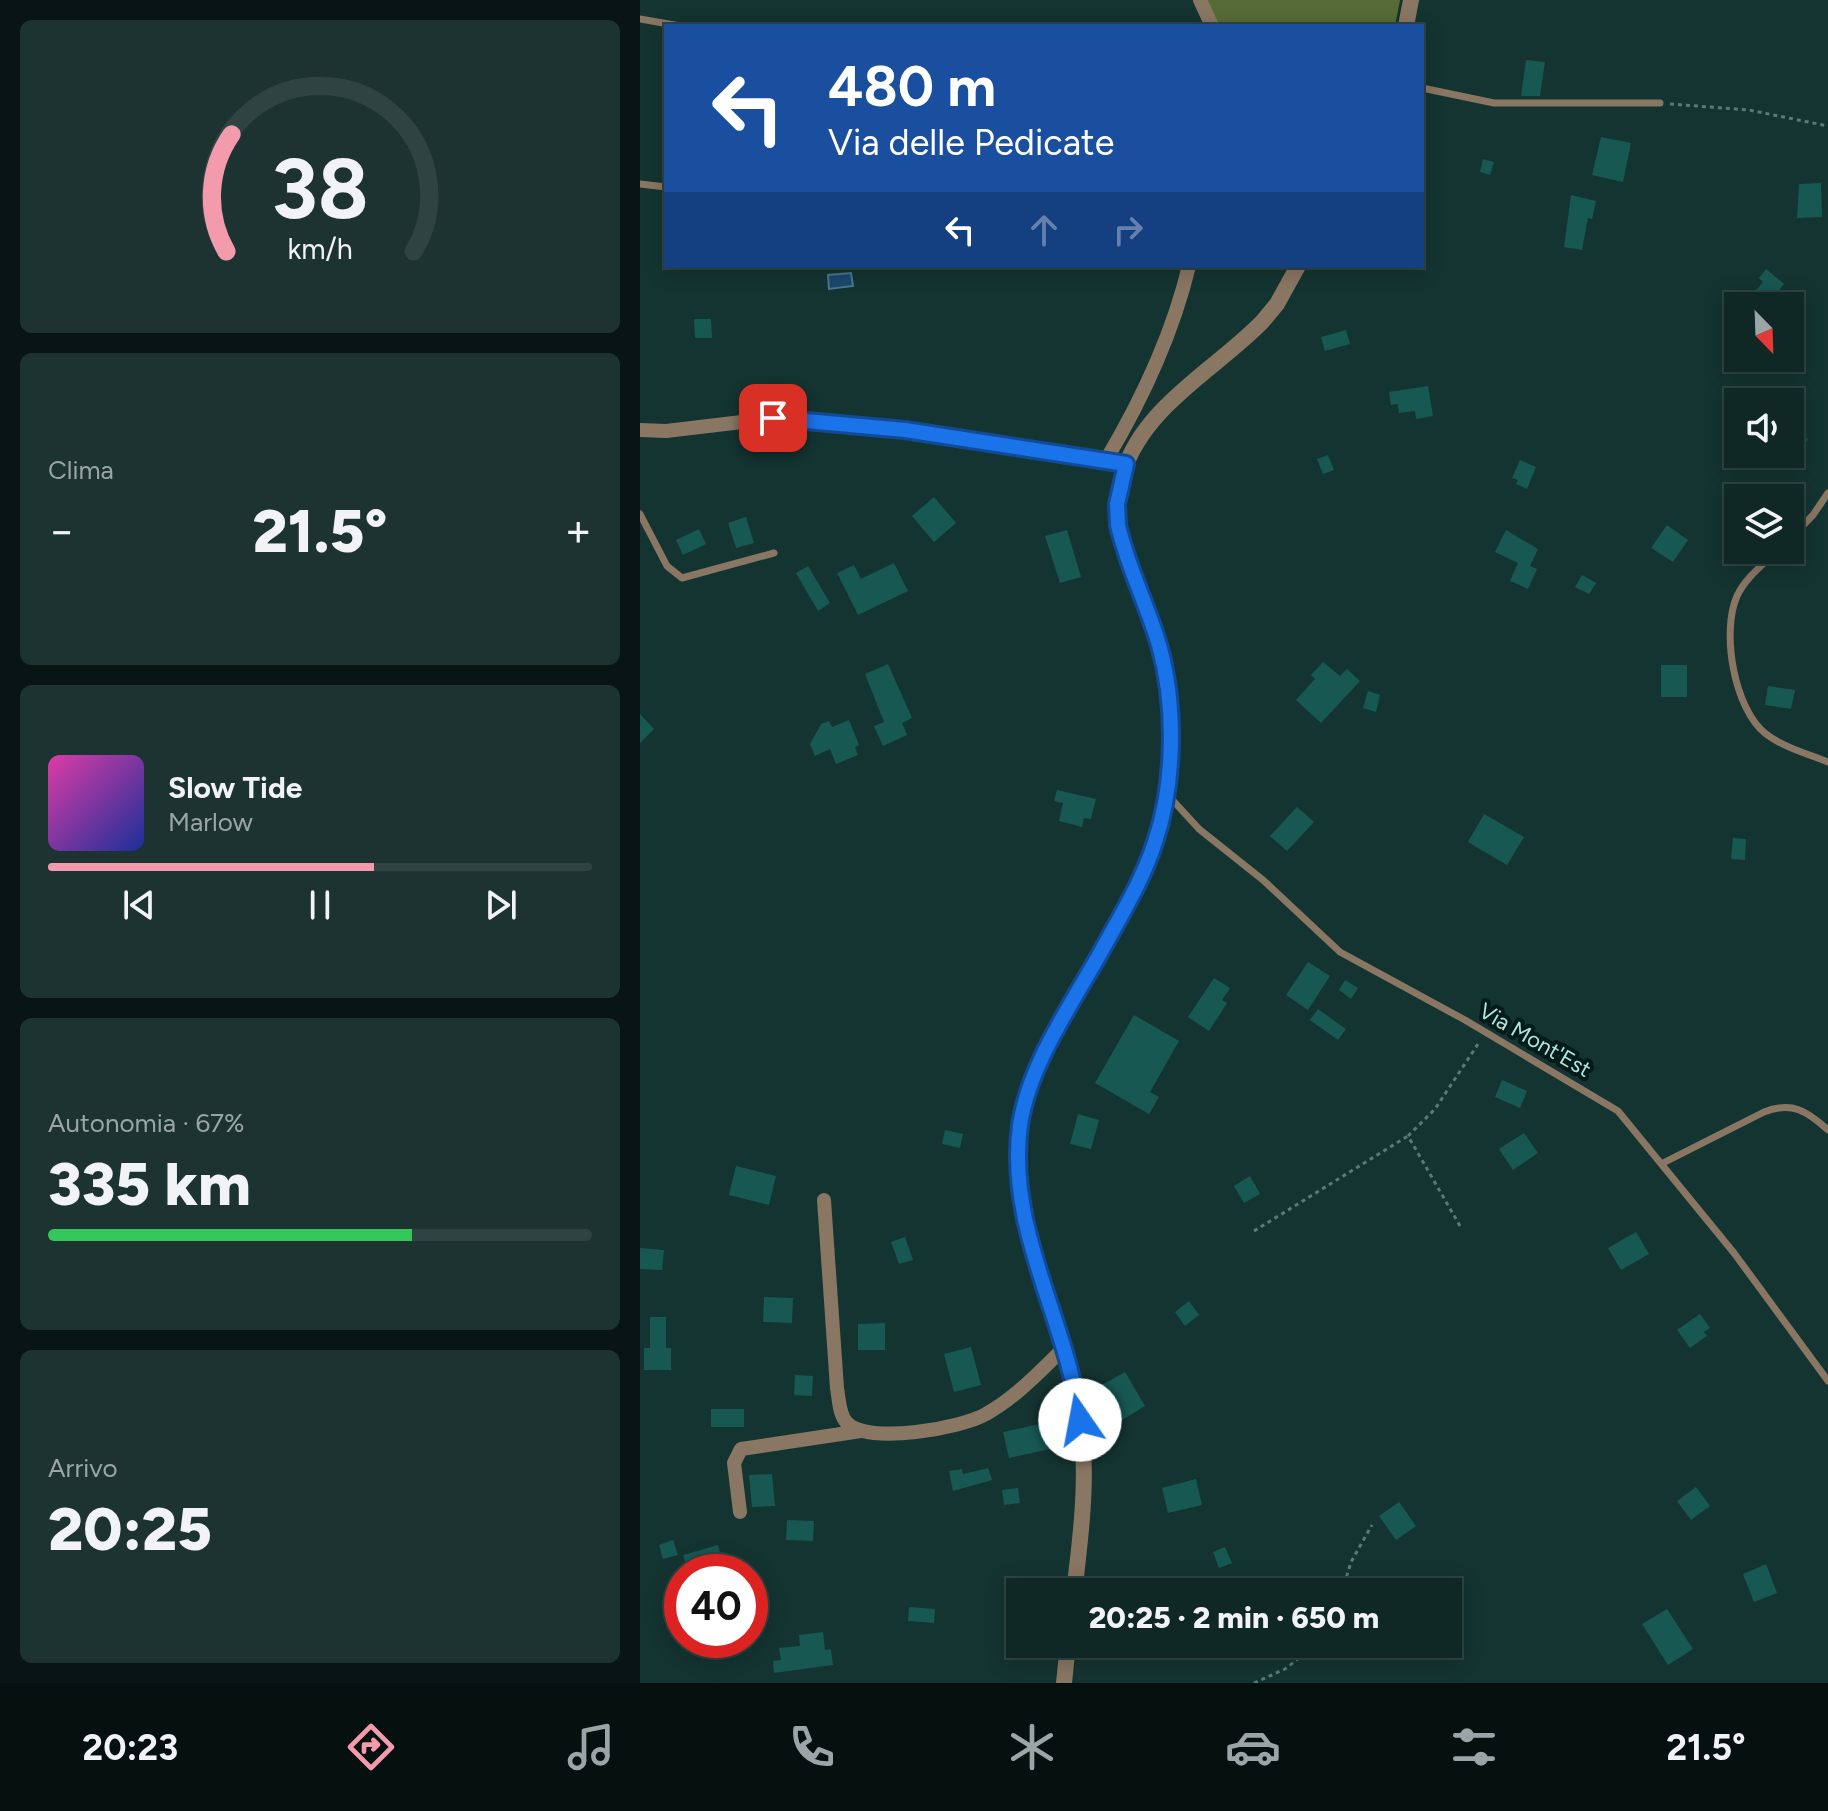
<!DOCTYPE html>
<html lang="it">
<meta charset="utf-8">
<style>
:root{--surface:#0f2725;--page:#1d3332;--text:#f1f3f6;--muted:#9ba5a7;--line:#2f4442;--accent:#f39aac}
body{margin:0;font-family:Figtree,sans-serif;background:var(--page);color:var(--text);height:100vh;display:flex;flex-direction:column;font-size:30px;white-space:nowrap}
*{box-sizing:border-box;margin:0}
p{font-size:26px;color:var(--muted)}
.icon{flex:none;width:44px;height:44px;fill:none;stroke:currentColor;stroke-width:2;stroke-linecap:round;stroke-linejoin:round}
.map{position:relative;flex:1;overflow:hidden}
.panel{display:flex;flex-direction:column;gap:20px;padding:20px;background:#081514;width:640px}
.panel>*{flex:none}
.banner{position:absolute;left:24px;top:24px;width:760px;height:244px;border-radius:0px;box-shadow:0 4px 20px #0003,0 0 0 2px var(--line);background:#1a4fa0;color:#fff;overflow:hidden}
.needle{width:52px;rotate:157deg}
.buttons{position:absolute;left:1084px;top:292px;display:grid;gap:16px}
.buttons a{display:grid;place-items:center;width:80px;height:80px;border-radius:0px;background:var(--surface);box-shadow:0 4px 20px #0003,0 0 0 2px var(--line);font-size:40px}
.speed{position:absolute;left:24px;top:1554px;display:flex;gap:16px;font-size:40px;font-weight:700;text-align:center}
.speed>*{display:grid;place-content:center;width:104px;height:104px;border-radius:50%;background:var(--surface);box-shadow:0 4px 20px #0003,0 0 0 2px var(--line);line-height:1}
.speed .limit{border:12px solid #d22;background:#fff;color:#111}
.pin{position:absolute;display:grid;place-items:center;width:68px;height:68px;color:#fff;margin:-34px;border-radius:16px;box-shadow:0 4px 12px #0006}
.me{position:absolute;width:88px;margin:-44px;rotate:348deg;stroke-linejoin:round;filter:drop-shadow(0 0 6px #0008)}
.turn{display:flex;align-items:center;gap:28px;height:168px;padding:0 32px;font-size:36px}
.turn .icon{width:104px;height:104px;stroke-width:2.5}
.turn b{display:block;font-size:56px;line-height:68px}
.lanes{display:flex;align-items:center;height:76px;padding:0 32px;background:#0003;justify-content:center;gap:40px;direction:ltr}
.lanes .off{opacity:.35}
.big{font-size:60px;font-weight:800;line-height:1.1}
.panel .card{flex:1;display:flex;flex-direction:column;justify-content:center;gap:12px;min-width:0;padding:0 28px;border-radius:12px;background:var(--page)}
.panel .dial{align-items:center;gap:0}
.dial svg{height:208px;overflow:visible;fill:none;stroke:var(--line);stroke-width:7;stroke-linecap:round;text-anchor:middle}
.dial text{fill:var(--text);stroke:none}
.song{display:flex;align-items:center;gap:24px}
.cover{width:96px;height:96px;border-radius:12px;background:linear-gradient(135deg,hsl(320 70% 55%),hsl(230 70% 35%))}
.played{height:8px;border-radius:4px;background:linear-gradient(90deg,var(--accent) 60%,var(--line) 60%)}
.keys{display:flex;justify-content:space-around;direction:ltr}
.heat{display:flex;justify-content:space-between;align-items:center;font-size:44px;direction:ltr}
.charge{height:12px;border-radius:6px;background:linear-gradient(90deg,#34c759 67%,var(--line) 0)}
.trip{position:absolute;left:366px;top:1578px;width:456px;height:80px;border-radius:0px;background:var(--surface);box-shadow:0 4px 20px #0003,0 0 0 2px var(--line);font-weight:800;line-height:80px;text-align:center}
.tabs{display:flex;height:128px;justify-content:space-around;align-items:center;background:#06100f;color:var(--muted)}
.tabs .icon{width:56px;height:56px}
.tabs .active{color:var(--accent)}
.tabs b{font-size:36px;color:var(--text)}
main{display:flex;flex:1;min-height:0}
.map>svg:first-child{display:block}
.forest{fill:#566b36}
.water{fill:#1a486d;stroke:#48778f;stroke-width:2}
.building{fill:#175853}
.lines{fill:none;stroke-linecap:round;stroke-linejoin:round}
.path{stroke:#567c78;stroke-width:3;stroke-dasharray:4 4;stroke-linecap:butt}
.service{stroke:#897663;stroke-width:7}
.minor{stroke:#897663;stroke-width:14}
.tertiary{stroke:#897663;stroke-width:16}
.route-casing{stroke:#114b97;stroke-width:20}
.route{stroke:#1a73e8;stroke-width:14}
.labels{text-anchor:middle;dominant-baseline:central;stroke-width:8;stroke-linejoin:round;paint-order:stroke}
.street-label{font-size:22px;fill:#b5e4de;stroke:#001c19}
</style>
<main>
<section class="panel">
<div class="card dial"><svg viewBox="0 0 100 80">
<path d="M14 69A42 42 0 1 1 86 69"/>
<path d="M14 69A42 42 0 0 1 16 24" stroke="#f39aac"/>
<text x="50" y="56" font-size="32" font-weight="700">38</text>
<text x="50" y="72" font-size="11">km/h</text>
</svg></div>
<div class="card"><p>Clima</p>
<div class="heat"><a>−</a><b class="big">21.5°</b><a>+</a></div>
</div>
<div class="card">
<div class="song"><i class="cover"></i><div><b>Slow Tide</b><p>Marlow</p></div></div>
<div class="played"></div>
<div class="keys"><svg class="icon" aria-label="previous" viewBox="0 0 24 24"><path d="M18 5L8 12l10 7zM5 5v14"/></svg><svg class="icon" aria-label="pause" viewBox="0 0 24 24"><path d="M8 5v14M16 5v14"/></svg><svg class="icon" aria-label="next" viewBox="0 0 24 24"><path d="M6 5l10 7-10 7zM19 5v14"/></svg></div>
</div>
<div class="card"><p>Autonomia · 67%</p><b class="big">335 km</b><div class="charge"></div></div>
<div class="card"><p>Arrivo</p><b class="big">20:25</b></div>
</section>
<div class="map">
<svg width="1188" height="1683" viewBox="0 0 1188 1683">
<rect width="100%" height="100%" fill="#143431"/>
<polygon class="forest" points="567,0 760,0 755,26 578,26"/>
<polygon class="water" points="211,273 213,286 189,289 188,275"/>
<g class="building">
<polygon points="886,60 905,62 900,96 881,96"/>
<polygon points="961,137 991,143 983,182 952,175"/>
<polygon points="843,159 854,162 850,175 840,172"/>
<polygon points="1181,183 1182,217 1157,218 1159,184"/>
<polygon points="931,195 956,201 952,219 948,218 942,250 924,247"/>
<polygon points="1126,269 1144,284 1134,297 1146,306 1103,306 1123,282 1119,278"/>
<polygon points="54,319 71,319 72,338 55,338"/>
<polygon points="706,330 710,344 685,351 681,337"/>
<polygon points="788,386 793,416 776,419 775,411 759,413 758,404 751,405 749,392"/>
<polygon points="1158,432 1168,439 1158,455 1150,450"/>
<polygon points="688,455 694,470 683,474 677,459"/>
<polygon points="880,460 896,467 887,489 876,484 878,480 872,478"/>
<polygon points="294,497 316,523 294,542 272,516"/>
<polygon points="106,517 114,543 96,548 88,523"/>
<polygon points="1027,525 1048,540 1033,562 1011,548"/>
<polygon points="59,529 66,544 43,555 36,540"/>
<polygon points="427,530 441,577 420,583 405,536"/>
<polygon points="866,530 898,549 890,566 897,569 888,589 870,581 878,563 855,552"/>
<polygon points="254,563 268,591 218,615 197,573 214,565 221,579"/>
<polygon points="168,566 190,603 178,611 156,573"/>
<polygon points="942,575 956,583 949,594 935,587"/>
<polygon points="683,662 700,676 707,669 720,681 681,723 656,700 675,679 671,675"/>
<polygon points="248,664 272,718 262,723 267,735 243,746 234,726 244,722 225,674"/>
<rect x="1021" y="665" width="26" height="32"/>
<polygon points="1128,686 1155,690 1151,709 1125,705"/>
<polygon points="728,691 740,695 736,712 723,708"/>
<polygon points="0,714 14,729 0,743"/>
<polygon points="209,720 219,745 215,747 218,755 196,764 190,749 175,756 170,744 181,724 189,721 192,727"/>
<polygon points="417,790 456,799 451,819 444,818 442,827 419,821 423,803 414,801"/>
<polygon points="657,807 674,822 647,851 630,836"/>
<polygon points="844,814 884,837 867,865 828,842"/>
<polygon points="1093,838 1106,839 1105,860 1091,859"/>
<polygon points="668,962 690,976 668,1010 646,995"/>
<polygon points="574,978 590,988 582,1000 587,1003 569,1031 548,1017"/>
<polygon points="705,980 718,988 711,999 699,990"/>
<polygon points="678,1009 706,1029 698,1040 670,1020"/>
<polygon points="494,1015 539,1041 510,1092 519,1097 509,1114 455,1083"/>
<polygon points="862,1080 887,1091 880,1108 855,1097"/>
<polygon points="438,1114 459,1120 451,1149 430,1144"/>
<polygon points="305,1130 323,1134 320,1148 302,1144"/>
<polygon points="884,1133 898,1153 873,1170 859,1149"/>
<polygon points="96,1166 136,1176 129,1205 89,1195"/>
<polygon points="610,1176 620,1194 604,1203 594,1186"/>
<polygon points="996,1232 1009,1254 981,1270 968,1248"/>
<polygon points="265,1237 273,1260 259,1264 251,1242"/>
<polygon points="0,1248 24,1250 22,1270 0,1269"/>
<polygon points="124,1297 153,1298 152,1323 123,1322"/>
<polygon points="549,1301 559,1315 545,1326 535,1312"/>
<polygon points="1060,1314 1070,1328 1064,1332 1067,1336 1050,1348 1037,1330"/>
<polygon points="10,1317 26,1317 26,1348 31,1348 31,1370 4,1370 4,1348 10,1348"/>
<polygon points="245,1323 245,1350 218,1350 218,1324"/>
<polygon points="331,1347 341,1385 314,1392 304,1354"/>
<polygon points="485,1372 505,1406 479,1422 458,1387"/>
<polygon points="155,1375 173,1376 172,1396 154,1395"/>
<rect x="71" y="1409" width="33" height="18"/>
<polygon points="413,1421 419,1447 369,1458 363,1432"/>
<polygon points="348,1468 352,1480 313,1491 309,1471 322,1469 323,1474"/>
<polygon points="132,1474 135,1506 112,1507 109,1475"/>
<polygon points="556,1479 562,1505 528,1513 522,1488"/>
<polygon points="1056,1487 1070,1506 1051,1520 1037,1501"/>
<polygon points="378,1488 380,1503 364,1505 362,1490"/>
<polygon points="759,1502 776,1526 756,1540 739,1516"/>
<polygon points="147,1520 174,1521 173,1541 146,1540"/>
<polygon points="33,1540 38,1555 23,1559 19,1545"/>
<polygon points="78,1545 82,1560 77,1561 81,1572 48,1572 43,1555"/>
<polygon points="585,1547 592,1563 579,1568 573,1552"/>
<polygon points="1126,1564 1137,1593 1114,1602 1103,1574"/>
<polygon points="269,1607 295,1609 294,1623 268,1621"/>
<polygon points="1027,1609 1053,1649 1028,1665 1002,1624"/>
<polygon points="183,1632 185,1650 191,1649 193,1665 134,1673 133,1661 141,1660 139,1648 160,1646 159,1635"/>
</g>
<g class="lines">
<g class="path">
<polyline points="1030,104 1109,110 1188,126"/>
<polyline points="820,1226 768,1136 795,1109 840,1041"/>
<polyline points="614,1231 768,1136"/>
<polyline points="702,1592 711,1562 732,1525"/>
<polyline points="614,1683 645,1669 677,1644"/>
</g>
<g class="service">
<polyline points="0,19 40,26"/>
<polyline points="782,88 854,103 1020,103"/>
<polyline points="0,184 26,187"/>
<polyline points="0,514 27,566 42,578 134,553"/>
<polyline points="1150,539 1173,515 1188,493"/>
<path d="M1138 550C1124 564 1106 577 1097 596 1081 632 1094 709 1126 734 1143 747 1168 754 1188 762"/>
<polyline points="527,794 559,829 623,880 700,952 825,1020 978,1111 1094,1253 1188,1381"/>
<path d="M1023 1163 1124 1112C1152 1101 1167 1111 1188 1130"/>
</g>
<g class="minor">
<polyline points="560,0 572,26"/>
<polyline points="0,430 26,431 127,419 165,420 309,435 486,464"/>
<path d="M466 460C503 398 532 336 549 266"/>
<path d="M184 1200 197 1388C199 1399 199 1415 207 1423 229 1445 322 1428 346 1414 375 1398 398 1373 422 1350"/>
<polyline points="100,1512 94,1463 101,1449 221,1431"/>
</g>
<g class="tertiary">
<polyline points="766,26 771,0"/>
<path d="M434 1592C442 1529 450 1462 437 1399 418 1315 379 1239 379 1151 379 1033 504 927 524 810 532 759 533 702 520 652 506 593 463 535 483 473 504 406 575 370 622 322L637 304 658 266"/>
<polyline points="424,1683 428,1644"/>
</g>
</g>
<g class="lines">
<g class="route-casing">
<path id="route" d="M133 418 265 430 486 464 477 504 478 525C487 566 507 604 519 645 536 705 535 783 515 842 503 880 481 915 462 950 432 1004 389 1064 380 1125 366 1229 427 1320 440 1420"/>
</g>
<use href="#route" class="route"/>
</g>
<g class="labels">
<g class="street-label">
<text transform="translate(895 1040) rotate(30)">Via Mont'Est</text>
</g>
</g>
</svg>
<div class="buttons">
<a><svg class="needle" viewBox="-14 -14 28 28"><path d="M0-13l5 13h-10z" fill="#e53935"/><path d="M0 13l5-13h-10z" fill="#9ba5a7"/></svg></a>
<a><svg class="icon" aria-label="sound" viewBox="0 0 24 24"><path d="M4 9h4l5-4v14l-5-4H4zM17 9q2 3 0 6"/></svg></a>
<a><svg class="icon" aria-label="layers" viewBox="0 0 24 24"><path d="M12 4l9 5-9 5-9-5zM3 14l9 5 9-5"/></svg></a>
</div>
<div class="speed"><div class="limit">40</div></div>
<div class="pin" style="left:133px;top:418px;background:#d93025"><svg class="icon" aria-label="arrive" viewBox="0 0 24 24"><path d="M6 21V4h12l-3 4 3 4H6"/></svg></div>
<svg class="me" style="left:440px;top:1420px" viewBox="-20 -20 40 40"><circle r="19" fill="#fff"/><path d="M0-13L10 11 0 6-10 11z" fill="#1a73e8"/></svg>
<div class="trip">20:25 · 2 min · 650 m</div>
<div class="banner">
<div class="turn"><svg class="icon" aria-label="left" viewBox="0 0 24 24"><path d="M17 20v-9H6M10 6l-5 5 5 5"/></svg><div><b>480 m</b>Via delle Pedicate</div></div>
<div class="lanes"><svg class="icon" aria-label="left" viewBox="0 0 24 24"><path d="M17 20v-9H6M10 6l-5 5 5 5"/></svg><svg class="icon off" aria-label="ahead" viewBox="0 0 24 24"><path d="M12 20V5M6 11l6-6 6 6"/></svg><svg class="icon off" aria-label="right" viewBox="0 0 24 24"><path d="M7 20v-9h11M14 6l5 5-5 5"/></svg></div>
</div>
</div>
</main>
<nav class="tabs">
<b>20:23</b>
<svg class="icon active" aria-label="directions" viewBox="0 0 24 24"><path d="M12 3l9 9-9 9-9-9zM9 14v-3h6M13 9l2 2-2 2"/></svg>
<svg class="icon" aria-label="music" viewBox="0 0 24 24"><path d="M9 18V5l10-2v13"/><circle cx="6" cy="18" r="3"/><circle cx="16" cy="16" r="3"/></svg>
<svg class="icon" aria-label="phone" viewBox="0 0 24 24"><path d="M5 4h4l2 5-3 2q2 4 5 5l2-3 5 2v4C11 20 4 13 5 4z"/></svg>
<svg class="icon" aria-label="climate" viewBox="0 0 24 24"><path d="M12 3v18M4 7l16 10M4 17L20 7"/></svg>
<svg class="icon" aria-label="car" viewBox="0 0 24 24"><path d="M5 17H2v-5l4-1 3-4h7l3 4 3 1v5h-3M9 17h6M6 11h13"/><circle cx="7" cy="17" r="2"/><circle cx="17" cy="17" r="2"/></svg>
<svg class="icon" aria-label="filters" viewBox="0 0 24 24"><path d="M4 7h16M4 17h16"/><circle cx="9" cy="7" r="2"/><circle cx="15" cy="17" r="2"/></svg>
<b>21.5°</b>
</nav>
